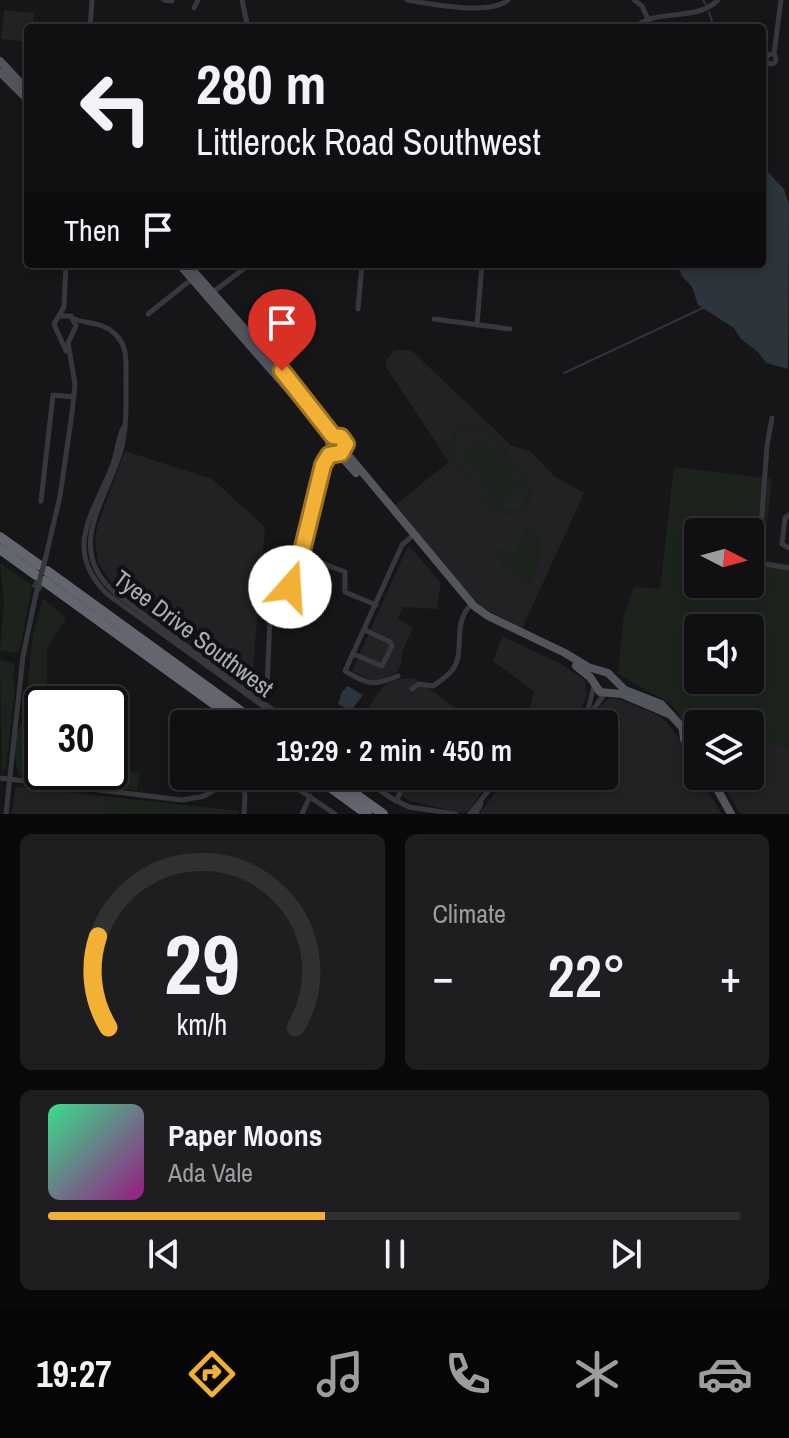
<!DOCTYPE html>
<meta charset="utf-8">
<style>
:root{--surface:#101012;--page:#1e1e20;--text:#f1f3f6;--muted:#9c9d9f;--line:#303032;--accent:#f2b134}
body{margin:0;font-family:"Archivo Narrow",sans-serif;background:var(--page);color:var(--text);height:100vh;display:flex;flex-direction:column;font-size:30px;white-space:nowrap}
*{box-sizing:border-box;margin:0}
p{font-size:26px;color:var(--muted)}
.icon{flex:none;width:44px;height:44px;fill:none;stroke:currentColor;stroke-width:2;stroke-linecap:round;stroke-linejoin:round}
.map{position:relative;height:814px;overflow:hidden}
.panel{display:flex;flex-direction:column;gap:20px;padding:20px;background:#09090a;flex:1}
.panel>*{flex:none}
.guide{position:absolute;left:24px;top:24px;width:742px;height:244px;border-radius:8px;box-shadow:0 4px 12px #0003,0 0 0 2px var(--line);background:#101012;color:var(--text);overflow:hidden}
.needle{width:52px;rotate:96deg}
.tools{position:absolute;left:684px;top:518px;display:grid;gap:16px}
.tools a{display:grid;place-items:center;width:80px;height:80px;border-radius:8px;background:var(--surface);box-shadow:0 4px 12px #0003,0 0 0 2px var(--line);font-size:40px}
.speed{position:absolute;left:24px;top:686px;display:flex;gap:16px;font-size:40px;font-weight:700;text-align:center}
.speed>*{display:grid;place-content:center;width:104px;height:104px;border-radius:50%;background:var(--surface);box-shadow:0 4px 12px #0003,0 0 0 2px var(--line);line-height:1}
.speed .limit{border:4px solid #111;border-radius:12px;background:#fff;color:#111}
.pin{position:absolute;display:grid;place-items:center;width:68px;height:68px;color:#fff;margin:-82px -34px;border-radius:50% 50% 50% 0;rotate:-45deg;box-shadow:0 0 8px #0007}
.pin .icon{rotate:45deg}
.me{position:absolute;width:88px;margin:-44px;rotate:19deg;stroke-linejoin:round;filter:drop-shadow(0 0 6px #0008)}
.turn{display:flex;align-items:center;gap:28px;height:168px;padding:0 40px;font-size:36px}
.turn .icon{width:104px;height:104px;stroke-width:2.5}
.turn b{display:block;font-size:56px;line-height:68px}
.then{display:flex;align-items:center;height:76px;padding:0 40px;background:#0003;gap:16px;font-size:30px}
.big{font-size:60px;font-weight:600;line-height:1.1}
.panel .tile{flex:1;display:flex;flex-direction:column;justify-content:center;gap:12px;min-width:0;padding:0 28px;border-radius:12px;background:var(--page)}
.panel .dial{align-items:center;gap:0}
.dial svg{height:208px;overflow:visible;fill:none;stroke:var(--line);stroke-width:7;stroke-linecap:round;text-anchor:middle}
.dial text{fill:var(--text);stroke:none}
.song{display:flex;align-items:center;gap:24px}
.cover{width:96px;height:96px;border-radius:12px;background:linear-gradient(135deg,hsl(150 70% 55%),hsl(310 70% 35%))}
.played{height:8px;border-radius:4px;background:linear-gradient(90deg,var(--accent) 40%,var(--line) 40%)}
.keys{display:flex;justify-content:space-around;direction:ltr}
.heat{display:flex;justify-content:space-between;align-items:center;font-size:44px;direction:ltr}
.panel .tiles{flex:1;display:grid;gap:20px;grid-template-columns:1fr 1fr}
.tile:last-child{grid-column:span 2}
.trip{position:absolute;left:170px;top:710px;width:448px;height:80px;border-radius:8px;background:var(--surface);box-shadow:0 4px 12px #0003,0 0 0 2px var(--line);font-weight:600;line-height:80px;text-align:center}
.tab-bar{display:flex;height:128px;justify-content:space-around;align-items:center;background:#060607;color:var(--muted)}
.tab-bar .icon{width:56px;height:56px}
.tab-bar .on{color:var(--accent)}
.tab-bar b{font-size:36px;color:var(--text)}
.map>svg:first-child{display:block}
.built{fill:#222225}
.green{fill:#1c231d;fill-rule:evenodd}
.water{fill:#2c353c}
.lines{fill:none;stroke-linecap:round;stroke-linejoin:round}
.stream{stroke:#2c353c;stroke-width:2}
.highway-tunnel{stroke:#333438;stroke-width:10;stroke-dasharray:10 5;stroke-linecap:butt}
.minor{stroke:#37383d;stroke-width:5}
.major{stroke:#53555c;stroke-width:8}
.highway{stroke:#63666e;stroke-width:10}
.minor-bridge{stroke:#37383d;stroke-width:5}
.route-casing{stroke:#9d7322;stroke-width:20}
.route{stroke:#f2b134;stroke-width:14}
.labels{text-anchor:middle;dominant-baseline:central;stroke-width:8;stroke-linejoin:round;paint-order:stroke}
.street-label{font-size:24px;fill:#a8adb8;stroke:#111113}
</style>
<div class="map">
<svg width="789" height="814" viewBox="0 0 789 814">
<rect width="100%" height="100%" fill="#161618"/>
<g class="built">
<polygon points="4,10 34,13 33,28 28,28 28,42 1,39"/>
<polygon points="394,350 409,350 414,353 512,446 530,451 554,476 584,493 522,629 481,606 455,580 394,506 449,462 386,367 386,361"/>
<polygon points="125,451 212,479 265,527 251,691 113,585 98,563 95,540 98,523"/>
<polygon points="410,547 441,583 437,609 403,607 398,619 413,627 402,653 402,661 397,672 378,682 371,680 352,671 407,548"/>
<polygon points="502,636 561,664 585,680 587,694 579,717 573,724 539,724 536,718 528,714 534,691 493,661"/>
<polygon points="414,678 478,724 357,724 384,685 400,679"/>
<polygon points="609,698 619,699 656,714 666,721 681,741 698,776 722,814 479,814 508,776 604,776 604,724 589,724 600,706"/>
<polygon points="754,743 789,747 789,814 740,814 719,776 750,776 750,751"/>
<polygon points="370,776 493,776 468,812 462,813 410,801"/>
<polygon points="18,787 239,811 239,814 12,814 15,789"/>
</g>
<g class="green">
<path d="M474 423C479 425 482 425 486 428 496 436 531 478 532 490 535 513 509 522 492 510L439 443 442 440 448 446C450 432 459 424 474 423ZM469 429H478L485 434 525 482 527 496 518 509C494 517 470 475 456 458 450 444 455 433 469 429Z"/>
<polygon points="481,436 522,486 499,504 459,454"/>
<path d="M674 467 772 479 763 561 789 564V747L754 744 750 751V724H698V740L671 704 618 674 624 615 634 587 660 589ZM698 532H750V584H698ZM698 628H750V680H698Z"/>
<polygon points="526,528 542,536 539,545 542,557 530,584 508,574 510,570 508,568 504,570 493,550 497,548 512,555 510,558 512,559"/>
<polygon points="0,563 32,585 20,648 16,653 0,650 4,603"/>
<path d="M43 599 66 618 47 648V685L41 686 38 726 42 738V772H110V769L140 772 137 791 20 776C13 760 12 733 24 720L33 633Z"/>
<polygon points="0,660 15,664 13,678 15,691 6,768 2,772"/>
<polygon points="119,799 238,812 237,813 130,814 121,811 121,814 100,814 101,806 104,803 118,804"/>
</g>
<g class="water">
<polygon points="762,166 784,189 789,204 788,369 766,363 758,352 741,339 734,328 698,305 692,287 682,276 677,264 762,264"/>
<polygon points="348,686 363,695 351,711 338,704 342,692"/>
</g>
<g class="lines">
<g class="stream">
<polyline points="703,0 706,5"/>
<polyline points="709,12 714,28"/>
<polyline points="564,373 705,307"/>
</g>
<polyline class="highway-tunnel" points="34,582 43,587"/>
<g class="minor">
<polyline points="164,0 172,1"/>
<polyline points="242,0 248,28"/>
<path d="M407 0C430 4 490 16 508 0"/>
<polyline points="634,0 642,6 648,19"/>
<polyline points="194,8 198,0"/>
<polyline points="90,28 92,0"/>
<path d="M634 28C657 7 695 23 718 0"/>
<polyline points="774,54 781,0"/>
<circle cx="771" cy="59" r="5"/>
<polyline points="213,292 250,264"/>
<polyline points="358,309 362,264"/>
<polyline points="148,314 192,279"/>
<path d="M74 319C87 324 102 322 114 333 128 345 126 362 126 379 126 401 127 425 122 446 109 499 62 546 115 593L292 724"/>
<polyline points="434,319 510,329"/>
<polyline points="477,325 482,264"/>
<polyline points="66,351 54,324 64,307 66,264"/>
<polyline points="772,418 767,446 759,554 765,564 789,568"/>
<path d="M123 428C118 439 117 452 113 464 95 512 61 548 107 594L281 719"/>
<polyline points="41,501 53,395 74,397"/>
<polyline points="789,515 785,518 782,544 789,548"/>
<polyline points="301,555 345,572 345,592 376,605"/>
<polyline points="46,556 60,496 72,413 75,384 68,343 76,326 71,316 60,316"/>
<polyline points="353,654 382,666 392,646 390,642 365,630"/>
<path d="M398 676C372 687 368 684 345 671L402 545 410 538"/>
<path d="M412 689 419 684 433 686C440 681 448 676 453 669 465 653 453 627 468 608"/>
<polyline points="261,699 267,688 270,617 277,601 292,583 322,476 322,456 327,448"/>
<polyline points="586,717 594,686"/>
<polyline points="583,724 605,693"/>
<polyline points="241,776 245,796 244,814"/>
<polyline points="279,776 335,814"/>
<polyline points="360,776 391,798 409,807 456,814"/>
<polyline points="0,778 182,800 204,796 238,776"/>
<polyline points="396,801 400,793"/>
<polyline points="6,814 23,656 36,594"/>
<polyline points="302,814 310,796"/>
<polyline points="470,814 500,776"/>
<polyline points="476,814 481,803"/>
</g>
<g class="major">
<polyline points="0,61 28,91"/>
<polyline points="0,72 28,100"/>
<polyline points="179,264 299,402"/>
<polyline points="187,264 282,371 333,436 344,439 344,450 474,606 488,616 565,653 588,667 608,673 625,690 661,704 689,735 698,750"/>
<polyline points="323,431 329,439 329,450 339,454 356,473"/>
<polyline points="576,666 590,677 600,692 622,694 671,715"/>
<polyline points="683,731 684,739 698,762"/>
<polyline points="710,776 731,814"/>
</g>
<g class="highway">
<polyline points="0,537 39,565"/>
<polyline points="0,549 36,575"/>
<polyline points="47,571 258,724"/>
<polyline points="44,581 242,724"/>
<polyline points="315,776 367,814"/>
<polyline points="330,776 383,814"/>
</g>
<polyline class="minor-bridge" points="36,594 46,556"/>
</g>
<g class="lines">
<g class="route-casing">
<polyline id="route" points="282,371 333,436 341,437 346,444 341,453 329,455 323,465 301,555 290,587"/>
</g>
<use href="#route" class="route"/>
</g>
<g class="labels">
<g class="street-label">
<text transform="translate(194 633) rotate(37)">Tyee Drive Southwest</text>
</g>
</g>
</svg>
<div class="tools">
<a><svg class="needle" viewBox="-14 -14 28 28"><path d="M0-13l5 13h-10z" fill="#e53935"/><path d="M0 13l5-13h-10z" fill="#9c9d9f"/></svg></a>
<a><svg class="icon" aria-label="sound" viewBox="0 0 24 24"><path d="M4 9h4l5-4v14l-5-4H4zM17 9q2 3 0 6"/></svg></a>
<a><svg class="icon" aria-label="layers" viewBox="0 0 24 24"><path d="M12 4l9 5-9 5-9-5zM3 14l9 5 9-5"/></svg></a>
</div>
<div class="speed"><div class="limit">30</div></div>
<div class="pin" style="left:282px;top:371px;background:#d93025"><svg class="icon" aria-label="arrive" viewBox="0 0 24 24"><path d="M6 21V4h12l-3 4 3 4H6"/></svg></div>
<svg class="me" style="left:290px;top:587px" viewBox="-20 -20 40 40"><circle r="19" fill="#fff"/><path d="M0-13L10 11 0 6-10 11z" fill="#f2b134"/></svg>
<div class="trip">19:29 · 2 min · 450 m</div>
<div class="guide">
<div class="turn"><svg class="icon" aria-label="left" viewBox="0 0 24 24"><path d="M17 20v-9H6M10 6l-5 5 5 5"/></svg><div><b>280 m</b>Littlerock Road Southwest</div></div>
<div class="then">Then<svg class="icon" aria-label="arrive" viewBox="0 0 24 24"><path d="M6 21V4h12l-3 4 3 4H6"/></svg></div>
</div>
</div>
<section class="panel">
<div class="tiles">
<div class="tile dial"><svg viewBox="0 0 100 80">
<path d="M14 69A42 42 0 1 1 86 69"/>
<path d="M14 69A42 42 0 0 1 10 34" stroke="#f2b134"/>
<text x="50" y="56" font-size="32" font-weight="700">29</text>
<text x="50" y="72" font-size="11">km/h</text>
</svg></div>
<div class="tile"><p>Climate</p>
<div class="heat"><a>−</a><b class="big">22°</b><a>+</a></div>
</div>
<div class="tile">
<div class="song"><i class="cover"></i><div><b>Paper Moons</b><p>Ada Vale</p></div></div>
<div class="played"></div>
<div class="keys"><svg class="icon" aria-label="previous" viewBox="0 0 24 24"><path d="M18 5L8 12l10 7zM5 5v14"/></svg><svg class="icon" aria-label="pause" viewBox="0 0 24 24"><path d="M8 5v14M16 5v14"/></svg><svg class="icon" aria-label="next" viewBox="0 0 24 24"><path d="M6 5l10 7-10 7zM19 5v14"/></svg></div>
</div>
</div>
</section>
<nav class="tab-bar">
<b>19:27</b>
<svg class="icon on" aria-label="directions" viewBox="0 0 24 24"><path d="M12 3l9 9-9 9-9-9zM9 14v-3h6M13 9l2 2-2 2"/></svg>
<svg class="icon" aria-label="music" viewBox="0 0 24 24"><path d="M9 18V5l10-2v13"/><circle cx="6" cy="18" r="3"/><circle cx="16" cy="16" r="3"/></svg>
<svg class="icon" aria-label="phone" viewBox="0 0 24 24"><path d="M5 4h4l2 5-3 2q2 4 5 5l2-3 5 2v4C11 20 4 13 5 4z"/></svg>
<svg class="icon" aria-label="climate" viewBox="0 0 24 24"><path d="M12 3v18M4 7l16 10M4 17L20 7"/></svg>
<svg class="icon" aria-label="car" viewBox="0 0 24 24"><path d="M5 17H2v-5l4-1 3-4h7l3 4 3 1v5h-3M9 17h6M6 11h13"/><circle cx="7" cy="17" r="2"/><circle cx="17" cy="17" r="2"/></svg>
</nav>
